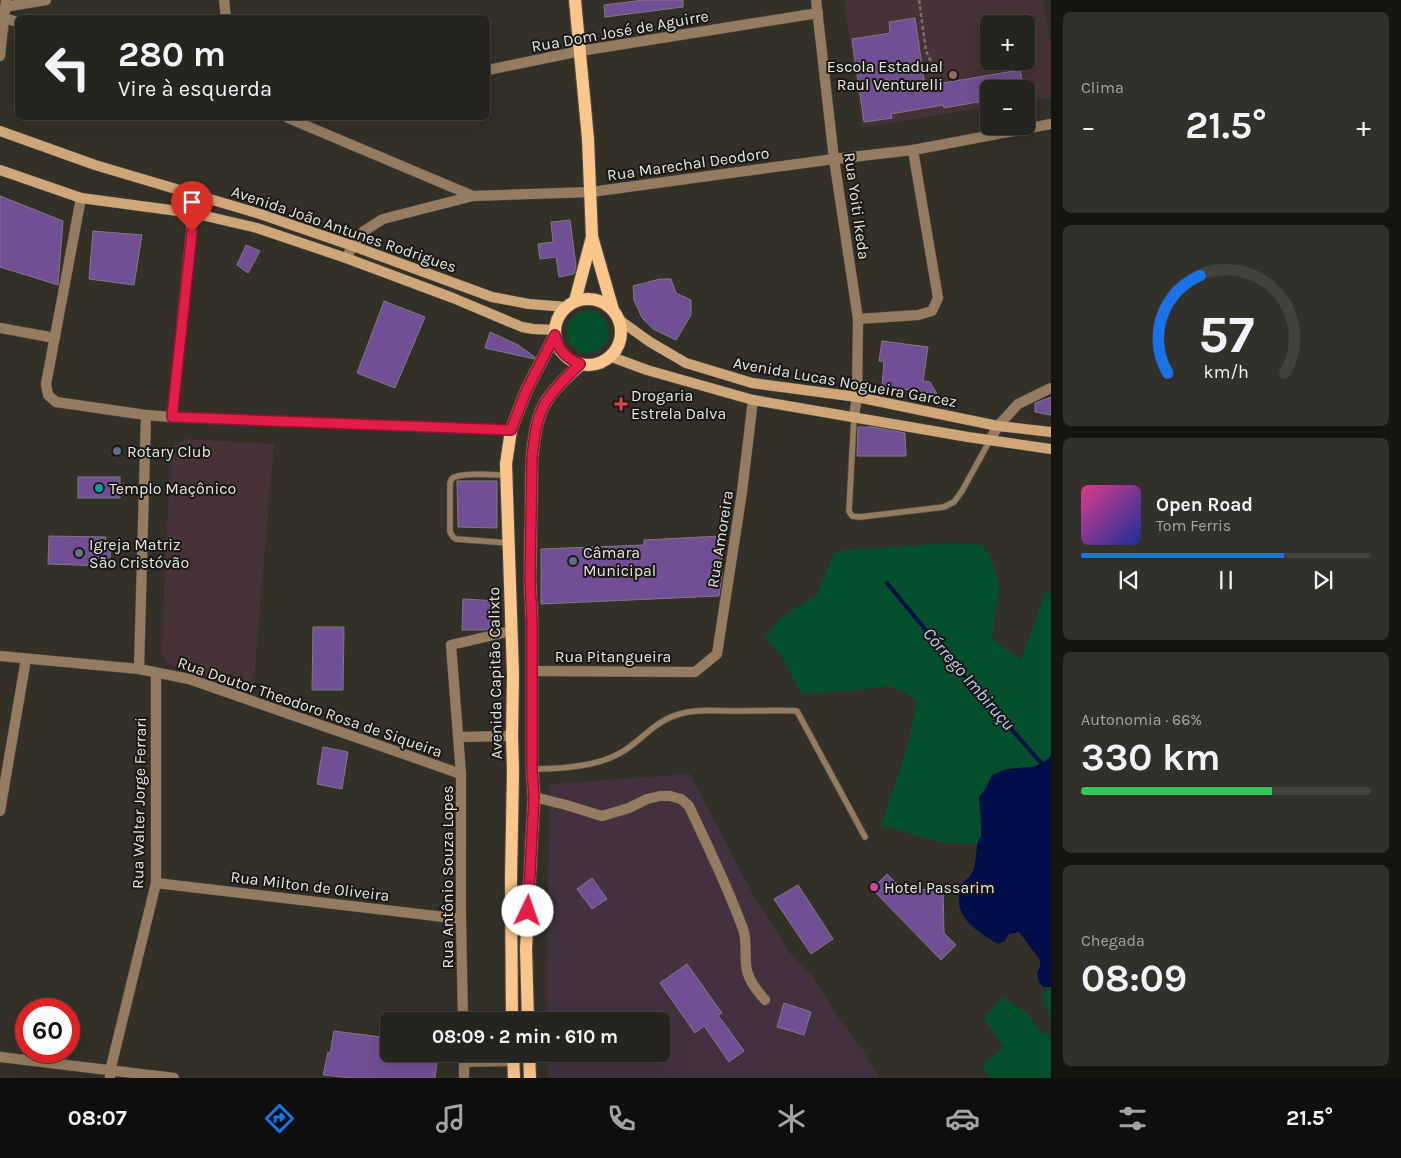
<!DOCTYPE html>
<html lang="pt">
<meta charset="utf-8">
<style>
:root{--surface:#26241e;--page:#32302b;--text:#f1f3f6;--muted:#a4a4a4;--line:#42413c;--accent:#1a73e8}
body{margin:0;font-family:Karla,sans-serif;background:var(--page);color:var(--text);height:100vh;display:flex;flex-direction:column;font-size:19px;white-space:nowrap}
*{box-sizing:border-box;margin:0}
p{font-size:16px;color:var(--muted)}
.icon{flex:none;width:28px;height:28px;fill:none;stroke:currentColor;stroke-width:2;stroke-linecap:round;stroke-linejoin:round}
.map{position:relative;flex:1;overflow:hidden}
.side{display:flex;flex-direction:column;gap:12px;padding:12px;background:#151410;width:350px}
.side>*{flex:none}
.guide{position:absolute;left:15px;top:15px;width:475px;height:105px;border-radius:8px;box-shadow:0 5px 20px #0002,0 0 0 1px var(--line);background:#26241e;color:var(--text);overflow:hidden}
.fabs{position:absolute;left:980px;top:15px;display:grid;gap:10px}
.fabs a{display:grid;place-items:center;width:55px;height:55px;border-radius:8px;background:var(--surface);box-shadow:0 5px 20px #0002,0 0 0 1px var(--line);font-size:25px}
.speed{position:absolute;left:15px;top:998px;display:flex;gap:10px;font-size:25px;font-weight:700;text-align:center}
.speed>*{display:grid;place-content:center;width:65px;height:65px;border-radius:50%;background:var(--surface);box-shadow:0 5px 20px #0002,0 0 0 1px var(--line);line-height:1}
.speed .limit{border:8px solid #d22;background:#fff;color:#111}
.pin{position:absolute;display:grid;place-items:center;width:42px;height:42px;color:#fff;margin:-51px -21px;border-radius:50% 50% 50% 0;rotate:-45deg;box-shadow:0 0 5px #0007}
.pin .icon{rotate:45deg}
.me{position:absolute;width:55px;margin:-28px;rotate:3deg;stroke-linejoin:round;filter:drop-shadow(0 0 4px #0008)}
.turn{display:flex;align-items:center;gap:18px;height:105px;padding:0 20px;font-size:22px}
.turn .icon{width:65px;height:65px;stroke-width:2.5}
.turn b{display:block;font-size:35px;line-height:42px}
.big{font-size:38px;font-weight:700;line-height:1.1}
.side .card{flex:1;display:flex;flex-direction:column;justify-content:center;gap:8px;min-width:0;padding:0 18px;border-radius:8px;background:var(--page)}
.side .dial{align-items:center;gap:0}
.dial svg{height:130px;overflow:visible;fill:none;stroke:var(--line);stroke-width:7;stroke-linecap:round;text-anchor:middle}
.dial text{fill:var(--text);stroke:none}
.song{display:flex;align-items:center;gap:15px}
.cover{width:60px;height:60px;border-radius:8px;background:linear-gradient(135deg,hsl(330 70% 55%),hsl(230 70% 35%))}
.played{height:5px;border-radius:2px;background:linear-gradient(90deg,var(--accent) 70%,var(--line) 70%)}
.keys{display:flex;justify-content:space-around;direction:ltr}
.heat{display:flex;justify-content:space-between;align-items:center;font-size:28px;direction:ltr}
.charge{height:8px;border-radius:4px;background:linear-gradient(90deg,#34c759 66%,var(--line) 0)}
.trip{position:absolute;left:380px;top:1012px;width:290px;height:50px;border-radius:8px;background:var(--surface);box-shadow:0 5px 20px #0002,0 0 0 1px var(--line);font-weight:700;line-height:50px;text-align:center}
.tab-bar{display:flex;height:80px;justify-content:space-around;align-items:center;background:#0f0e0c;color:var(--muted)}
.tab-bar .icon{width:35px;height:35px}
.tab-bar .selected{color:var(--accent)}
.tab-bar b{font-size:22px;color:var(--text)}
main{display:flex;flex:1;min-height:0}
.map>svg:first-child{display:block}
.industrial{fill:#42323f}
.education{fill:#463237;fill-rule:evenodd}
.green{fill:#03512c}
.water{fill:#000e4a}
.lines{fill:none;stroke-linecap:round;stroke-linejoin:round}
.stream{stroke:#000e4a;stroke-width:4}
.building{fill:#714f94;stroke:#7e7a83}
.lane-casing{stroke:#504d46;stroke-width:7}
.street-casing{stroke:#504d46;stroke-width:11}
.secondary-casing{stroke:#504d46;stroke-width:11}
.primary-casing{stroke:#504d46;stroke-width:14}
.path{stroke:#74716a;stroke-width:2.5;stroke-dasharray:4 2.5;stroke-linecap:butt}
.lane{stroke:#957c60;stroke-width:5.5}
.street{stroke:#957c60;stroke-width:10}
.secondary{stroke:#cea678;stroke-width:10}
.primary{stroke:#fac68b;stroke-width:12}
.route-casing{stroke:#92132f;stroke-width:12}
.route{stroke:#e11d48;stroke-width:9}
.education-dot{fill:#8d6e63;stroke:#1a1815;stroke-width:2}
.health-dot{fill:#e0444e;stroke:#1a1815;stroke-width:2}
.service-dot{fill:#5c6f8a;stroke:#1a1815;stroke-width:2}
.culture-dot{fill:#0f9aa8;stroke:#1a1815;stroke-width:2}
.worship-dot{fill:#6b7280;stroke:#1a1815;stroke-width:2}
.hotel-dot{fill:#d1479c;stroke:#1a1815;stroke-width:2}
.labels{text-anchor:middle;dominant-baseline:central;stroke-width:4;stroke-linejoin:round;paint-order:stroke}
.street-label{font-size:16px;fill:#e8e6e1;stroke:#1a1815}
.poi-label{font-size:16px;fill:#e8e6e1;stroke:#1a1815;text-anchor:start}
.water-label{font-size:18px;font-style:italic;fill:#b6cbf0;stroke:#1a1815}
</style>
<main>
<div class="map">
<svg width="1051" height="1078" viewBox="0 0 1051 1078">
<rect width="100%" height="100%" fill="#333028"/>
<polygon class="industrial" points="690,774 749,887 789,952 811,975 842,1023 864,1051 879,1078 548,1078 547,1054 661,1054 661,1021 546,1021 546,995 550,784"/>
<g class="education">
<path d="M844 0H1043L1051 45V98L1026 101V89H989V107L862 127ZM989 24H1026V61H989Z"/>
<polygon points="187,439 274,444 253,691 168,664 161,653 171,446"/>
</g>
<g class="green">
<circle cx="588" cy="332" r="21"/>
<path d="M953 543 983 545 993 563 999 587 992 639 1021 660 1046 591 1051 593V756C1036 771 1025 766 1007 770 1002 771 997 773 992 775L986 788 979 797 981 837 977 844 939 842 881 825 901 767 909 739 917 702 905 692 889 686 850 691 802 694 779 652 764 638 782 617 816 596 835 551Z"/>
<polygon points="1050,986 1051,987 1051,1023 1042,995"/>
<polygon points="1002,997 1026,1012 1041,1032 1049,1036 1051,1024 1051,1078 991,1078 982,1067 1004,1047 984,1019"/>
</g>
<path class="water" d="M1051 756V987H1043L1039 982 1037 973 1040 966V960L1019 932 1009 934 1005 941 998 944C975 930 950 916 962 885 964 880 970 878 972 873 976 865 976 855 977 846 977 842 980 839 981 836 982 823 980 809 979 797L986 788 992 775C997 773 1002 771 1007 769 1025 766 1036 771 1051 756Z"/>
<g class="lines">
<polyline class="stream" points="887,583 964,676 1043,765"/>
</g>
<g class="building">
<polygon points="644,0 683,0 683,7 605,17 604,5"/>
<polygon points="915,18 925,86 1020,70 1024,89 989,89 989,100 944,108 943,105 891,114 892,118 864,122 852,39 890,33 889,22"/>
<polygon points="0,196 63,221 58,285 0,267"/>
<polygon points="570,220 576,266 574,274 559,277 556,257 540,259 538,244 553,242 551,222"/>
<polygon points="93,231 142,235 134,285 89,279"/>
<polygon points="246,245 260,251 248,273 237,265"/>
<polygon points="660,279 671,279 676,293 691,300 691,315 676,340 653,329 642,318 634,300 633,286"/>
<polygon points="384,301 425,317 395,388 357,373"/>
<polygon points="490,332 518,345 535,357 534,359 485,348"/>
<polygon points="882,341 928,347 923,381 930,382 937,394 882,386 884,361 879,361"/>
<polygon points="1051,397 1051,415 1035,412 1035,403"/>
<polygon points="858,427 872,427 905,433 906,456 857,456"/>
<rect x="78" y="477" width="42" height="21"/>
<polygon points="457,481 497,481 497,528 458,527"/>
<polygon points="49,536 106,537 105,548 111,548 110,558 105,558 105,566 48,564"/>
<polygon points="721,536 722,575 719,596 541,604 541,549 644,545 644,540"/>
<polygon points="463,599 500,601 499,627 484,630 462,630"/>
<polygon points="313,627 344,627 343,690 312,690"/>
<polygon points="323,747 348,752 342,789 317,784"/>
<polygon points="887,874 903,890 943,889 944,933 956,945 941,960 872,889"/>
<polygon points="592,878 607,899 592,909 577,889"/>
<polygon points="798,885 833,939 811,954 774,899"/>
<polygon points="687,964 722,1013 718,1015 744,1051 729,1062 704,1026 695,1033 660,983"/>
<polygon points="784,1003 811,1012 804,1035 777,1027"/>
<polygon points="334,1031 389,1038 389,1054 438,1054 435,1078 352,1078 323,1075 328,1052 330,1053"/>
</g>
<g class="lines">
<g class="lane-casing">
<g id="lane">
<polyline points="854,417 849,511 852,516 860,517 944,507 954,502 962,491 990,440"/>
<path d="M506 475C494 475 466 472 455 477 451 478 452 479 450 483V532L453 537 456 539 508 543"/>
<path d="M532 769C560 769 602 766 625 750 641 740 653 724 671 717 692 708 714 711 736 711 756 711 776 710 797 711L865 837"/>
</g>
</g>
<g class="street-casing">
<g id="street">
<polyline points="224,0 226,18"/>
<polyline points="816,0 834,159 858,319 857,397 854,416"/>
<polyline points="5,7 46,0"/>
<polyline points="0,17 18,22"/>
<polyline points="0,56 6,0"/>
<polyline points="488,70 580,51 818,13"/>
<polyline points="288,118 473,196"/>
<polyline points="81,198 46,384 48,395 56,402 146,415 172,417 511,430"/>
<polyline points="346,258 353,246 364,231 383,219 473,196 591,192 834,159 913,150 1051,124"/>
<polyline points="858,319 918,315 932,311 938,298 913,150"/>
<polyline points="0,328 55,338"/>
<polyline points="172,417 193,213 197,196"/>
<polyline points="990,440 998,426 1018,404 1051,388"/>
<polyline points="0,656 139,669 189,679 461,774"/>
<polyline points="139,669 146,415"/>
<polyline points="531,671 695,672 717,654 742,492 753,400"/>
<polyline points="458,737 512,736"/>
<path d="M534 797 566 805 602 816 629 808 647 799 660 796H670L681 799 689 806C708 847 728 887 743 929 747 940 745 952 746 964 747 979 756 989 765 1000"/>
<polyline points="0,811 26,659"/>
<polyline points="156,883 461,919"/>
<polyline points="463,1021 461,919 461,774 451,645 511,631"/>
<polyline points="464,1054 464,1078"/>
<polyline points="0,1057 174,1078"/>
<polyline points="464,1062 513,1061"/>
<polyline points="110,1078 110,1071 156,883 156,673"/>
</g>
</g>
<g class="secondary-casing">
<g id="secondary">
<polyline points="0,131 95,165 260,214 353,246 492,297 529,304 566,307"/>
<polyline points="0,170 81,198 193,213 257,228 346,258 453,298 522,327 533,329 555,330"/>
<polyline points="618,319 650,342 686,363 752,383 857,397 998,426 1051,432"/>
<polyline points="609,356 647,370 753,400 968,437 1051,449"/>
</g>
</g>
<g class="primary-casing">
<g id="primary">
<polyline points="575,0 588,139 592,237 613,310"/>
<circle cx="588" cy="332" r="33"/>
<polyline points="575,301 592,237"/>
<polyline points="512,1021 511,879 513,771 512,736 513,675 506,464 511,430 527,389 555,335"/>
<path d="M528 1021 526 949 534 797 532 769V620L530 580 532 458C534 440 536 420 544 405 553 389 568 376 581 364"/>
<polyline points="513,1054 514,1078"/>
<polyline points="529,1054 530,1078"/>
</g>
</g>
<polyline class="path" points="919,0 926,51 936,72"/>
<use href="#lane" class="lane"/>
<use href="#street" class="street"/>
<use href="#secondary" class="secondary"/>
<use href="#primary" class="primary"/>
</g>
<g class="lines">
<g class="route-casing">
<path id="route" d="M192 232 172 417 511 430 527 389 555 335C558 350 566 358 580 364 568 376 553 389 544 405 536 420 534 440 532 458L530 580 532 620V769L534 797 528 911"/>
</g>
<use href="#route" class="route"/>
</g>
<circle class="education-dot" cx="953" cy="75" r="5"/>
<path class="health-dot" d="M618.5 396.5h5v5h5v5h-5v5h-5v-5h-5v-5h5z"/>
<g class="service-dot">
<circle cx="117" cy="451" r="5"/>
<circle cx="573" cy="561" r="5"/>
</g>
<circle class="culture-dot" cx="99" cy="488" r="5"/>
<circle class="worship-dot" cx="79" cy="553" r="5"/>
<circle class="hotel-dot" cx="874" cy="887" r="5"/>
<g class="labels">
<g class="street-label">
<text transform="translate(620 31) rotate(-10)">Rua Dom José de Aguirre</text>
<text transform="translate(688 164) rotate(-8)">Rua Marechal Deodoro</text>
<text transform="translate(857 206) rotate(82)">Rua Yoiti Ikeda</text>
<text transform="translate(344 229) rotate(19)">Avenida João Antunes Rodrigues</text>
<text transform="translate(845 382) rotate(10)">Avenida Lucas Nogueira Garcez</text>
<text transform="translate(720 539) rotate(-81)">Rua Amoreira</text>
<text x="613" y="656">Rua Pitangueira</text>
<text transform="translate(495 673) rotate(-91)">Avenida Capitão Calixto</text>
<text transform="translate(310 707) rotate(19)">Rua Doutor Theodoro Rosa de Siqueira</text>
<text transform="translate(139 803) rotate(-89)">Rua Walter Jorge Ferrari</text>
<text transform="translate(447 877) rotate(-90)">Rua Antônio Souza Lopes</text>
<text transform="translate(310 886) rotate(7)">Rua Milton de Oliveira</text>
</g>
<g class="poi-label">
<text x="943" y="66" text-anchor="end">Escola Estadual<tspan x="943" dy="18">Raul Venturelli</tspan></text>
<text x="631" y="395">Drogaria<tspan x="631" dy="18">Estrela Dalva</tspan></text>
<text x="127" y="451">Rotary Club</text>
<text x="109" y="488">Templo Maçônico</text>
<text x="89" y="544">Igreja Matriz<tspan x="89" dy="18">São Cristóvão</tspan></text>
<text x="583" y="552">Câmara<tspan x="583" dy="18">Municipal</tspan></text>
<text x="884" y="887">Hotel Passarim</text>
</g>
<g class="water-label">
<text transform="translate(969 679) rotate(49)">Córrego Imbiruçu</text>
</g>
</g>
</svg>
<div class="fabs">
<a>+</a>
<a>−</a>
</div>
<div class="speed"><div class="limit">60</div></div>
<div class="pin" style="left:192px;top:232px;background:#d93025"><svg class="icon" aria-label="arrive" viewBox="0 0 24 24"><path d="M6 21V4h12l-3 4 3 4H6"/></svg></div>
<svg class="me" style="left:528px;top:911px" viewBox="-20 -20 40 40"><circle r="19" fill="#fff"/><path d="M0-13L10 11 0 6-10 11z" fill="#e11d48"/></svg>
<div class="trip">08:09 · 2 min · 610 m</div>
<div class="guide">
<div class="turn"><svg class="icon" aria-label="left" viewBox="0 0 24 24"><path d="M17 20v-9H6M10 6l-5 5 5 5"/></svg><div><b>280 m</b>Vire à esquerda</div></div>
</div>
</div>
<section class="side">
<div class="card"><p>Clima</p>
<div class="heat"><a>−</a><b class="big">21.5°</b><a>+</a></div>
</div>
<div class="card dial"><svg viewBox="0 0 100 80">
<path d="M14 69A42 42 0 1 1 86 69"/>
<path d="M14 69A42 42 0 0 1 34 9" stroke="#1a73e8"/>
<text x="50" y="56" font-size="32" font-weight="700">57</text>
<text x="50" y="72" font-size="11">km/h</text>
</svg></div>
<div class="card">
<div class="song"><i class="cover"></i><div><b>Open Road</b><p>Tom Ferris</p></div></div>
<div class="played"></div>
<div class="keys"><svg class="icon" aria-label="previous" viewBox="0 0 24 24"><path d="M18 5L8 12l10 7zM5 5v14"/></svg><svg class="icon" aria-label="pause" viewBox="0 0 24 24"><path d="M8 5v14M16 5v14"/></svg><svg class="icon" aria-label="next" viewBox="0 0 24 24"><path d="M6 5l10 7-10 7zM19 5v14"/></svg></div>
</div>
<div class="card"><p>Autonomia · 66%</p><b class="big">330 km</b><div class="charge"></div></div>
<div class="card"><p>Chegada</p><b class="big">08:09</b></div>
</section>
</main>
<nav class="tab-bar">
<b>08:07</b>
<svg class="icon selected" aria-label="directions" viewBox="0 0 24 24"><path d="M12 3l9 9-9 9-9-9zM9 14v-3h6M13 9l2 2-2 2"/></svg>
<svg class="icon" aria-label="music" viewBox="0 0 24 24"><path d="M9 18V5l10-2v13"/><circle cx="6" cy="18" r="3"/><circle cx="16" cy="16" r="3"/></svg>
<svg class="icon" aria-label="phone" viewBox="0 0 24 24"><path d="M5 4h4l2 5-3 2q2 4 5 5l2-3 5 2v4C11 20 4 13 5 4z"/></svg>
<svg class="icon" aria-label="climate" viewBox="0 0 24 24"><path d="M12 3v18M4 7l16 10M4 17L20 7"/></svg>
<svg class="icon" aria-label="car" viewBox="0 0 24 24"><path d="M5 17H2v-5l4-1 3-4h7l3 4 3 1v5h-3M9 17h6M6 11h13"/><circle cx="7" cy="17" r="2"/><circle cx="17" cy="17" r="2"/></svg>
<svg class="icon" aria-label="filters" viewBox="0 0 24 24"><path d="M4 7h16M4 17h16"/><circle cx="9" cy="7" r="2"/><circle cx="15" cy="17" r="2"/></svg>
<b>21.5°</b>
</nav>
